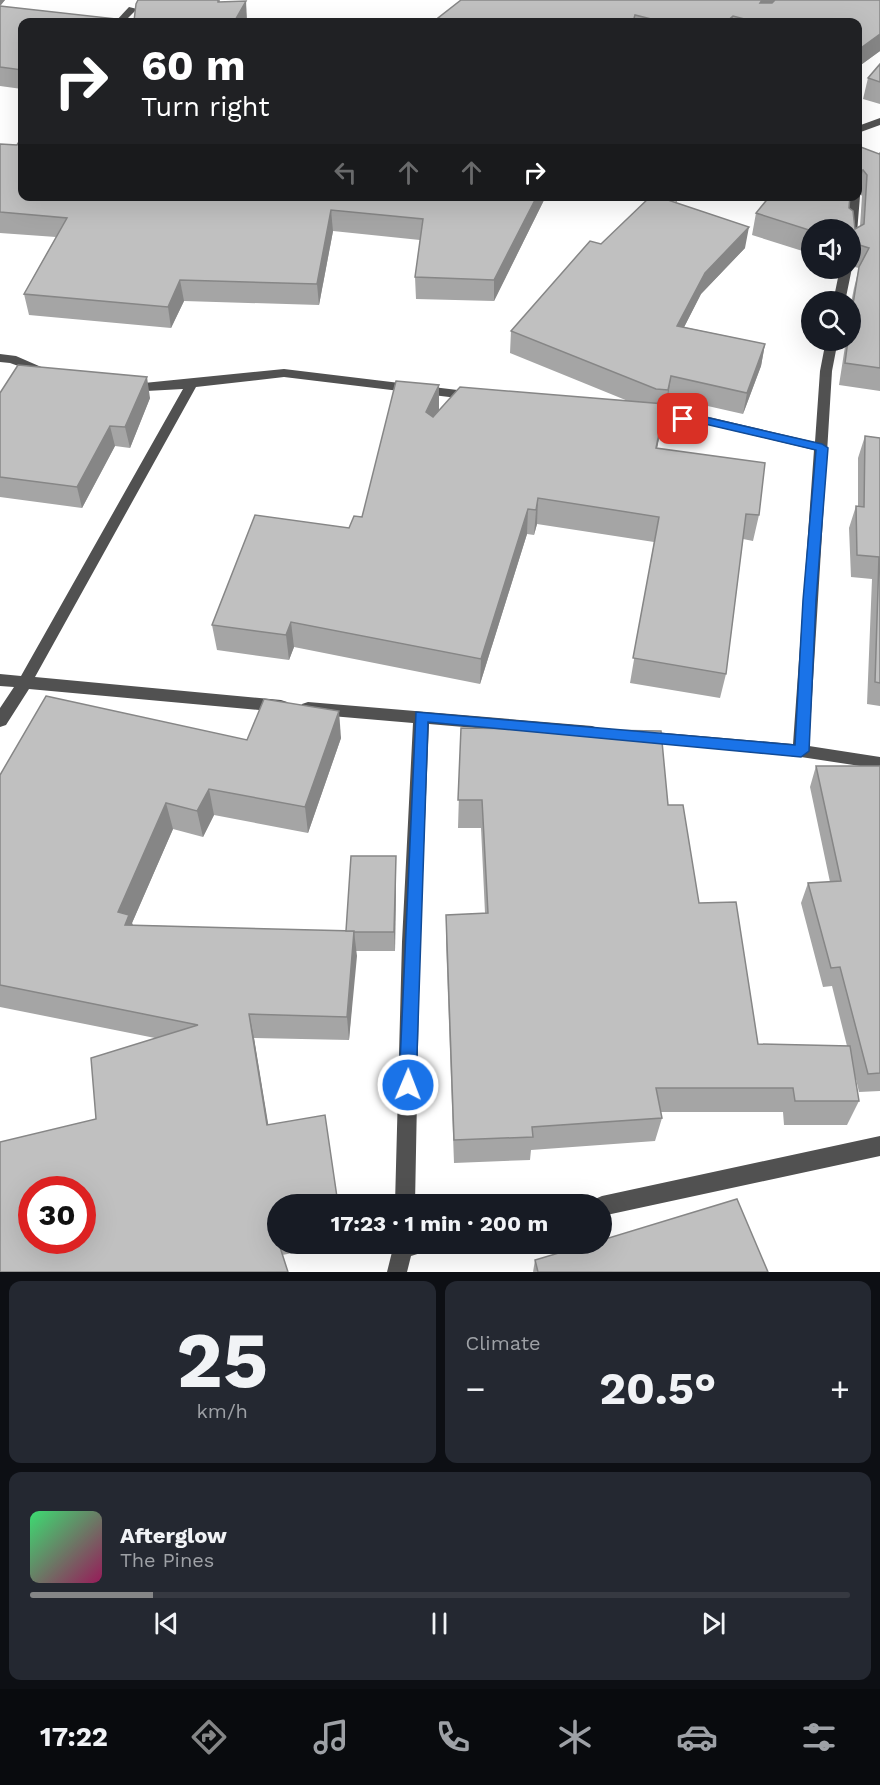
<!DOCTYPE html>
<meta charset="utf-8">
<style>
:root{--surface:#171b24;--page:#242831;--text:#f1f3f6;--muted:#9ea1a6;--line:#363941;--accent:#858687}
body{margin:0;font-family:"Work Sans",sans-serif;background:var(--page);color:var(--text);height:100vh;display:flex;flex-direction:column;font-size:22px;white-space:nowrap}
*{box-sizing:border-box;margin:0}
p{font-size:20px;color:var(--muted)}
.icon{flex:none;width:33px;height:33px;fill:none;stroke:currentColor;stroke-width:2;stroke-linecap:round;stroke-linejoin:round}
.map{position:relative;height:1272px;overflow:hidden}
.details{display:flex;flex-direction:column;gap:9px;padding:9px;background:#0d0f14;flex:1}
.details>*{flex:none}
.banner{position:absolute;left:18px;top:18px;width:844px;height:183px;border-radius:12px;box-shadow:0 6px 24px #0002;background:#202124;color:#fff;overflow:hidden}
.fabs{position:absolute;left:801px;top:219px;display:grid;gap:12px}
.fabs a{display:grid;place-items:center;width:60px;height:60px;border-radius:50%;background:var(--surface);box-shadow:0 6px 24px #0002;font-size:30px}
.speed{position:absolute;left:18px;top:1176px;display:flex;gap:12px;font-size:30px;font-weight:700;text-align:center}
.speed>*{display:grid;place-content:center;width:78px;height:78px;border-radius:50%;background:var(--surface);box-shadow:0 6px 24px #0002;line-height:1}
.speed .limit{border:9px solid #d22;background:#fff;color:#111}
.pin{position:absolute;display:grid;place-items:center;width:51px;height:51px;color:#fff;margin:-26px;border-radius:12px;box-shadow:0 3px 9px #0006}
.me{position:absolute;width:66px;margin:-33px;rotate:1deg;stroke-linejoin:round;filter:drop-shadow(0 0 4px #0008)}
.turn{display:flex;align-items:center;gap:21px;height:126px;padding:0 24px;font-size:27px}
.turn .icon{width:78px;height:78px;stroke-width:2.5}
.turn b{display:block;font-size:42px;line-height:51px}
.lanes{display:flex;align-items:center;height:57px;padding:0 24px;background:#0003;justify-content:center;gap:30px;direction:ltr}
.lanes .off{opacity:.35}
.big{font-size:45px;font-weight:700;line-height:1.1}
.details .tile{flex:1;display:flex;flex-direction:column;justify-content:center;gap:9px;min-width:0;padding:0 21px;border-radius:12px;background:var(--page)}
.details .dial{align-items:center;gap:0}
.dial b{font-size:78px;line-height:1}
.song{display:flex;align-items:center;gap:18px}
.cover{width:72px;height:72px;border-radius:9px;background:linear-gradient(135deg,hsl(140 70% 55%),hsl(330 70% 35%))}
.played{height:6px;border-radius:3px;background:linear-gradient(90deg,var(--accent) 15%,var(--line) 15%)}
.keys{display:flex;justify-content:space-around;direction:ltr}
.heat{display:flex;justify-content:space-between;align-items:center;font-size:33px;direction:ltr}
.details .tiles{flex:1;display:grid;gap:9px;grid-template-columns:1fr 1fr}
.tile:last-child{grid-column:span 2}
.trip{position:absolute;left:267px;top:1194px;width:345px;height:60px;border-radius:30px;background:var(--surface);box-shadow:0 6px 24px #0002;font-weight:700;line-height:60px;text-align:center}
.menu{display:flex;height:96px;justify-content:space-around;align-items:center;background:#090b0e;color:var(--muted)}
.menu .icon{width:42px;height:42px}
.menu .current{color:var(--accent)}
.menu b{font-size:27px;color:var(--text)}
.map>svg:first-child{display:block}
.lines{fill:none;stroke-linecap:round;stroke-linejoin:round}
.minor{fill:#515151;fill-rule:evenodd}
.wall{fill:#a5a5a5}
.shaded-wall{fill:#868686}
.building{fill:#c0c0c0;stroke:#868686;stroke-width:1.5;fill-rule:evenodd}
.route{fill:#1a73e8;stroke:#114b97;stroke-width:1.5}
</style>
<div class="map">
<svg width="880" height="1272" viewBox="0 0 880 1272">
<rect width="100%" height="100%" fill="#fff"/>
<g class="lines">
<g class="minor">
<polygon points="129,7 137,9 124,22 115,22"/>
<polygon points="880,118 880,125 858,133 858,126"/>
<polygon points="858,193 860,196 856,245 850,248 850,230 846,230 850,196 858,196"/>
<polygon points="850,266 852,268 845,302 833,302 840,268 850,268"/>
<polygon points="826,340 838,340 832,371 809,746 880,757 880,769 801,757 636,741 634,737 636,733 642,731 793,744 814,450 705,424 643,421 637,417 643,413 705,416 815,442 820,371"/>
<polygon points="0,354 16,356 55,373 49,377 10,363 0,362"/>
<polygon points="284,369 474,392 480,396 474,400 284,377 196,387 35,677 281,700 287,702 289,706 287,710 281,712 29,689 6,725 0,727 0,708 14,687 0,686 0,674 21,676 183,389 128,392 124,391 124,385"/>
<polygon points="308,702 592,726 598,728 600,732 598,736 592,738 429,724 420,942 415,1204 395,1204 402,942 413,723 308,714 302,712 300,708 302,704"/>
<polygon points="880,1136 880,1156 602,1216 602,1204 592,1204 595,1199 602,1196"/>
<polygon points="394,1244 430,1244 427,1251 411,1256 407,1272 387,1272"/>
</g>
</g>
<g class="wall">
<polygon points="0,0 5,0 0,6 134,21 138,0 220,0 220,2 247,20 22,22 22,89 0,86"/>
<polygon points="880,0 880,51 858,67 858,22 438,22 438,18"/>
<polygon points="880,64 880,104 863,99 868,78"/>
<polygon points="0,144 22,196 546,196 494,301 416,299 415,277 420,240 333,231 319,305 184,301 171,328 29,315 24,294 56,237 0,233"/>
<polygon points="858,146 879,154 880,153 880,391 839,385 846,340 850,340 850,308 854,288 859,268 850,266 850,230 812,230 812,254 752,235 756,213 849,208 855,229 860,226 862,196 858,191"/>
<polygon points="663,196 683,196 676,202"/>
<polygon points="601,244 745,248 701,294 684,327 765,344 761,366 743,414 668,397 665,411 664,411 657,448 759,515 753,541 743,539 726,674 720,698 630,683 654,542 537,524 534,535 527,534 480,684 294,647 289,660 217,650 212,625 349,528 362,517 439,410 628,401 510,353 511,331"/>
<polygon points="0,393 150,398 130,448 115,446 82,508 0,497"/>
<polygon points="865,436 880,438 880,706 867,704 872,579 851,577 849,528 856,506 858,506 858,458"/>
<polygon points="461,728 668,805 699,903 758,1044 847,1046 832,986 823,987 801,903 808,883 830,882 810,787 816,766 880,766 880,1091 859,1092 855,1075 859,1101 847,1125 784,1125 783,1112 660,1112 662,1118 655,1141 531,1150 530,1160 454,1163 446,941 446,915 485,913 481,828 458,828"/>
<polygon points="341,738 308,833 214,815 203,837 173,829 132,923 133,925 346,931 396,876 395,951 356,951 349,1040 254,1038 268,1125 278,1204 278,1244 342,1244 282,1255 96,1119 155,1038 0,1007 0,775 247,740"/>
<polygon points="535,1260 768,1272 533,1272"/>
</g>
<g class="shaded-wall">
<polygon points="0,0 5,0 0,6"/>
<polygon points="762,0 775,0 757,22 760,3"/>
<polygon points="246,1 247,20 246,22 234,22"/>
<polygon points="733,16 732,22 726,22"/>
<polygon points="880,34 880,51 858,67 858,50"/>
<polygon points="863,170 858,191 858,172"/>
<polygon points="537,196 546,196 494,301 494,280"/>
<polygon points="676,196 683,196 676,202"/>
<polygon points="331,210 333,231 319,305 317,284"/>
<polygon points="749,227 745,248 701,294 674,347 677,326 705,273"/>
<polygon points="180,280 184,301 171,328 168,307"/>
<polygon points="765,344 761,366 743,414 747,393"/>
<polygon points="671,376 668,397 665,411 668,390"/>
<polygon points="147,377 150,398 130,448 125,427"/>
<polygon points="439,385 439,410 426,437 426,412"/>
<polygon points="665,404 661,429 652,473 656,448"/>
<polygon points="110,426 115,446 82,508 77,487"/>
<polygon points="538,498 537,524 534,535 536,510"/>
<polygon points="528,509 527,534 480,684 481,659"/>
<polygon points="291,622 294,647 289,660 286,635"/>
<polygon points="339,711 341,738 308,833 305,807"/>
<polygon points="209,789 214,815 203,837 197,811"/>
<polygon points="166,803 173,829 132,923 137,940 126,937 118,912"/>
<polygon points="396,856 396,876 395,951 394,932"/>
<polygon points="354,931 357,956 349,1040 347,1017"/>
<polygon points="249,1014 254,1038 272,1147 267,1125"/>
</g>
<g class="building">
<polygon points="138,0 218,0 218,2 246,1 234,22 22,22 22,70 0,67 0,6 134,21 136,4"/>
<polygon points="461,0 762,0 760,3 772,3 775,0 880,0 880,34 858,50 858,22 756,22 733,16 726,22 663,22 635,15 633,22 452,22 438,18"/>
<polygon points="880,64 880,82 868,78"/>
<polygon points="22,137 22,196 537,196 494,280 415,277 423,219 331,210 317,284 180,280 168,307 24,294 67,218 0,212 0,144 17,145"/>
<polygon points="858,146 879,154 880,153 880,368 845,363 848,340 850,340 850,323 859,267 869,248 850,242 850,230 812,230 812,231 756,213 770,196 850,196 849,208 853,211 855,229 864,224 867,175 863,170 858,172"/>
<polygon points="651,196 656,196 749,227 705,273 677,326 765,344 747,393 671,376 668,390 656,389 511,331 590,241 601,244"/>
<polygon points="18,365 147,377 125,427 110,426 77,487 0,477 0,393"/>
<polygon points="396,381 439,385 426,412 433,417 460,387 665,404 656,448 765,463 759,515 746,514 726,674 633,658 659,517 538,498 536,510 528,509 481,659 291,622 286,635 212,625 255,515 349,528 354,516 362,517"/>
<polygon points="865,436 880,438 880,683 875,682 879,557 857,555 856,506 864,507"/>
<path d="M46 696 247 740 264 699 339 711 305 807 209 789 197 811 166 803 118 912 129 915 125 925 354 931 347 1017 249 1014 267 1125 325 1115 338 1204H278V1235L276 1236 278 1244H279L288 1272H0V1142L96 1119 91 1058 198 1025 0 985V775ZM32 1190H82V1240H32Z"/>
<polygon points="461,728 661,731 668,805 683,805 699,903 736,902 758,1044 850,1046 859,1101 795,1101 793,1088 656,1088 662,1118 532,1127 533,1137 454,1140 446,915 488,913 482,800 458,800"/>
<polygon points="816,766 880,766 880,1073 868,1074 840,967 831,968 808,883 841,881"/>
<polygon points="351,856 396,856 394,932 354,932 354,931 346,931"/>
<polygon points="737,1199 768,1272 538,1272 535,1260 589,1244 602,1244 602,1240"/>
</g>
<polygon class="route" points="683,415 705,417 822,444 828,448 816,600 809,751 801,757 428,722 416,1085 414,1091 408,1094 402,1091 399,1085 416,712 795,745 803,600 816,450 705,424 679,422 679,416"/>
</svg>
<div class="fabs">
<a><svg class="icon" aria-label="sound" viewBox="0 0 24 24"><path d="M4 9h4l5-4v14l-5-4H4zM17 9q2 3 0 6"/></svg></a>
<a><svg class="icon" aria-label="search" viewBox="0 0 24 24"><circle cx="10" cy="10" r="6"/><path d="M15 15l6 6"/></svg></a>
</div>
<div class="speed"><div class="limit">30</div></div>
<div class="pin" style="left:683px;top:419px;background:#d93025"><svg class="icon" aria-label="arrive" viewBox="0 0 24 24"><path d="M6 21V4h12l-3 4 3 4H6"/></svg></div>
<svg class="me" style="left:408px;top:1085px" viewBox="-20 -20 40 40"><circle r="17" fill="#1a73e8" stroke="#fff" stroke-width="3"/><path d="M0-11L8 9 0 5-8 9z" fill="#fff"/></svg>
<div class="trip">17:23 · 1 min · 200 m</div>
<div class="banner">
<div class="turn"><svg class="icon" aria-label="right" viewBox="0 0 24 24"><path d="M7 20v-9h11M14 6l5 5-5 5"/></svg><div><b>60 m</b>Turn right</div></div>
<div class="lanes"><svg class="icon off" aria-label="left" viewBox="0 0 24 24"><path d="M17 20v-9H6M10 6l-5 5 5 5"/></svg><svg class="icon off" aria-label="ahead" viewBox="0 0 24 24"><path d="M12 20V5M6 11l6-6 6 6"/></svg><svg class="icon off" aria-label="ahead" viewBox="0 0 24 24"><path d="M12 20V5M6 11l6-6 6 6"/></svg><svg class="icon" aria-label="right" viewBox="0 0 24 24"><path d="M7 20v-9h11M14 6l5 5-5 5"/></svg></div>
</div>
</div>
<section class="details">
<div class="tiles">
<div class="tile dial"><b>25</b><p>km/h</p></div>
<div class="tile"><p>Climate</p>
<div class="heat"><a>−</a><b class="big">20.5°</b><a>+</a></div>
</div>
<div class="tile">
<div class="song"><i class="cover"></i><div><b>Afterglow</b><p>The Pines</p></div></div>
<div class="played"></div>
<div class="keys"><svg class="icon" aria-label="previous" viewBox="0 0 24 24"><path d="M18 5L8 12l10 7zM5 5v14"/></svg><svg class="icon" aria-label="pause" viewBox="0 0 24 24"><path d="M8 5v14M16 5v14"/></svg><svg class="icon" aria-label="next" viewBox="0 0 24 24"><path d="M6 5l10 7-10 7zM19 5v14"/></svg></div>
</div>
</div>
</section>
<nav class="menu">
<b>17:22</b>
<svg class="icon current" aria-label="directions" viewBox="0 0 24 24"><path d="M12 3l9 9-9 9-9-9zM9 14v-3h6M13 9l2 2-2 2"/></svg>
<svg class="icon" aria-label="music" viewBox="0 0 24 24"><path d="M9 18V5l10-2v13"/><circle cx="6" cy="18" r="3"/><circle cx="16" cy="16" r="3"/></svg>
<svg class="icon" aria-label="phone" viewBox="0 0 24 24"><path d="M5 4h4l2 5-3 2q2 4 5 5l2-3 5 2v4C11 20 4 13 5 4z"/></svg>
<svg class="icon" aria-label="climate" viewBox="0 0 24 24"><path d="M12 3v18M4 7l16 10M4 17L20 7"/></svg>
<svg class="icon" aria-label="car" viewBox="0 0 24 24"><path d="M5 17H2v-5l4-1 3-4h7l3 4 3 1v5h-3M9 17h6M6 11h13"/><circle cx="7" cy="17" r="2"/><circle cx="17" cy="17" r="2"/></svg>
<svg class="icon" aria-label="filters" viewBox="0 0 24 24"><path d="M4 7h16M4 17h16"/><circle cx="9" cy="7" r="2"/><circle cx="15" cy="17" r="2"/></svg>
</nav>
